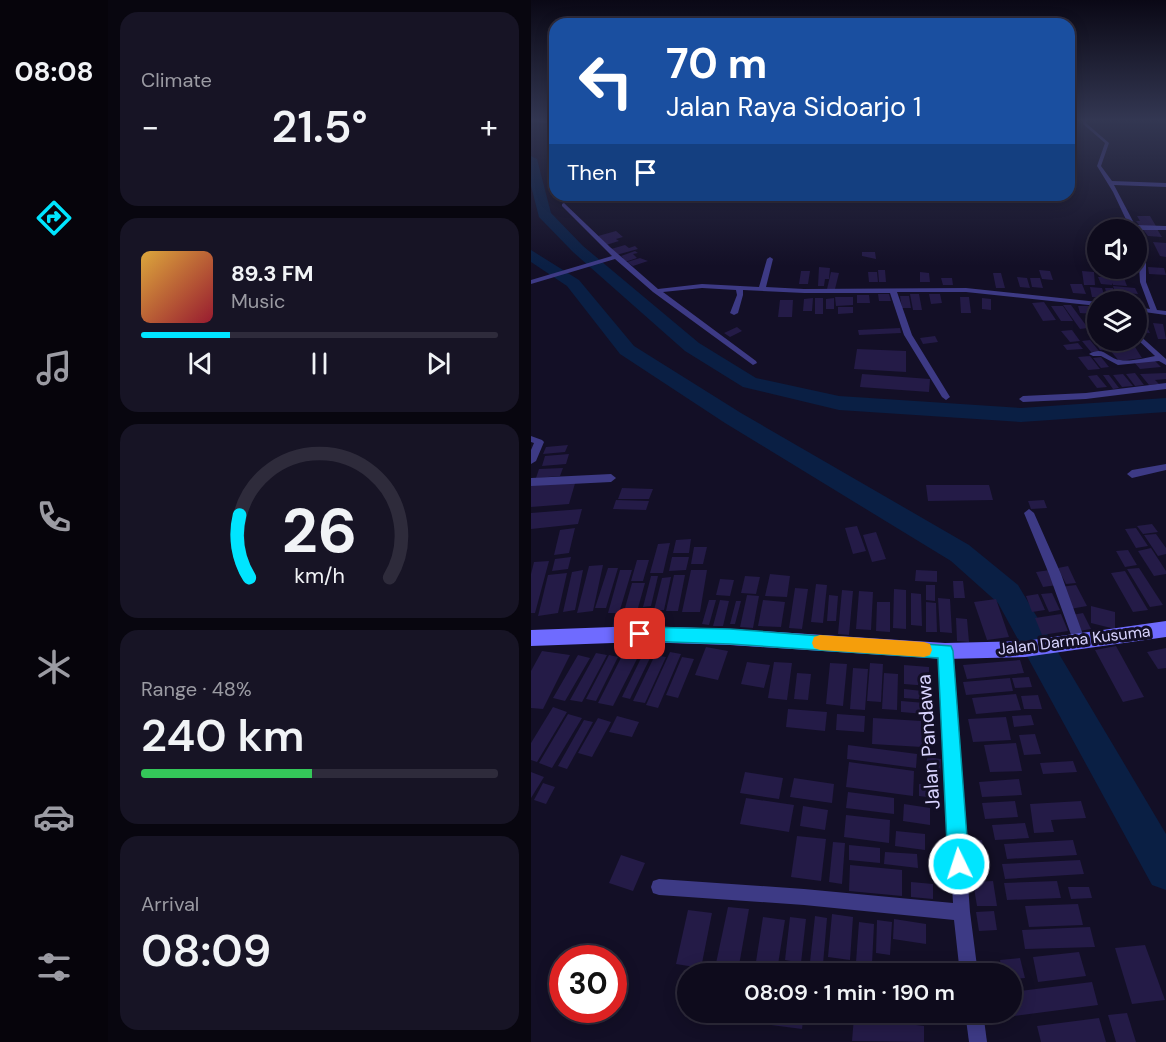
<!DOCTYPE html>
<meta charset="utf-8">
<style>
:root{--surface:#0e0b1c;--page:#171425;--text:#f1f3f6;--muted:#9b9ba3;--line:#2e2b3b;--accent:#00e5ff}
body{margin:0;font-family:"DM Sans",sans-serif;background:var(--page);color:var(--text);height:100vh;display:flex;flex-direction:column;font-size:22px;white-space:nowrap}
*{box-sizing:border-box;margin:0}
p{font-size:20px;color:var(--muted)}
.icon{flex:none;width:33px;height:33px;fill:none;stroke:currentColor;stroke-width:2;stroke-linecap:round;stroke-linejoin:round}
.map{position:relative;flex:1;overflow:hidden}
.drawer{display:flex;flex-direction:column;gap:12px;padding:12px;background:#08060f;width:423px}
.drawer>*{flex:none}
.top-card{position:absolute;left:18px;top:18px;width:526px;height:183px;border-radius:18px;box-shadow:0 3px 15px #0003,0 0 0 2px var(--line);background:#1a4fa0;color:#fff;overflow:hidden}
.fabs{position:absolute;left:556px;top:219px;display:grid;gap:12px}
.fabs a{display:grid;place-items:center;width:60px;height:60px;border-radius:50%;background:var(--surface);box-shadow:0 3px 15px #0003,0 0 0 2px var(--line);font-size:30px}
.speed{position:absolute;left:18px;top:945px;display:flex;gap:12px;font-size:30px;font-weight:700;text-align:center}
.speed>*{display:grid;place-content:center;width:78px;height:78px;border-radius:50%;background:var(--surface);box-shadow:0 3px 15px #0003,0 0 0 2px var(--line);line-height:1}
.speed .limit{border:9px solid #d22;background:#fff;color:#111}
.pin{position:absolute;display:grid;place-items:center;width:51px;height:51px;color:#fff;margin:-26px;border-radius:12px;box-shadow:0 3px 9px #0006}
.me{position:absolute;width:66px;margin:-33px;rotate:356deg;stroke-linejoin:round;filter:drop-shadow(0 0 4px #0008)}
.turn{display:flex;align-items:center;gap:21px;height:126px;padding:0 18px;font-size:27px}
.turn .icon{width:78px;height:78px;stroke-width:2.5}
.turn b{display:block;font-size:42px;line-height:51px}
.then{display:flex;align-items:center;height:57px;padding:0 18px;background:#0003;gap:12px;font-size:22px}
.big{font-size:45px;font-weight:600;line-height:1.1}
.drawer .widget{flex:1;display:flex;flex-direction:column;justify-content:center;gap:9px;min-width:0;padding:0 21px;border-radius:18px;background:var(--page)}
.drawer .dial{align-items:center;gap:0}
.dial svg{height:156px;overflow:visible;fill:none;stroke:var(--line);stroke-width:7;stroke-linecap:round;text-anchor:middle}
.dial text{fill:var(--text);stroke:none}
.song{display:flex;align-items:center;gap:18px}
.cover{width:72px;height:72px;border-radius:9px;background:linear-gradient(135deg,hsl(40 70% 55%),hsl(350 70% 35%))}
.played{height:6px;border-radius:3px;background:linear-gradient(90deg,var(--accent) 25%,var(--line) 25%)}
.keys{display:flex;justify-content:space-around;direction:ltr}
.heat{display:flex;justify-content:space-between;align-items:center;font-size:33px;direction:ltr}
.charge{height:9px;border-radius:4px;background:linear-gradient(90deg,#34c759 48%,var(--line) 0)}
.trip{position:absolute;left:146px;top:963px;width:345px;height:60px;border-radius:30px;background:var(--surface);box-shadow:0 3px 15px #0003,0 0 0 2px var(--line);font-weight:600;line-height:60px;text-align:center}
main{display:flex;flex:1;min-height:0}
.tab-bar{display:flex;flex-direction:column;width:108px;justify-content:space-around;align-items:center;background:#06040b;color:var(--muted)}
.tab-bar .icon{width:42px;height:42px}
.tab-bar .current{color:var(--accent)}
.tab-bar b{font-size:27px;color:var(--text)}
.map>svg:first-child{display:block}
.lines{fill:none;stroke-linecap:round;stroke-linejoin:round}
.river{fill:#0a1f44;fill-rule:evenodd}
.building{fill:#241b47}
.street{fill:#3d3a85;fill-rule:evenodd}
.secondary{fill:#6f6bff;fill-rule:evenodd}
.route{fill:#00e5ff;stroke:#0095a6;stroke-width:1.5}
.slow{fill:#f59e0b}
.labels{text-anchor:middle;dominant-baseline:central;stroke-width:6;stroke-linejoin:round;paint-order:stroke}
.street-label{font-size:16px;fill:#d9d4ff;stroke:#130f26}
.near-street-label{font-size:20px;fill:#d9d4ff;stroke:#130f26}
</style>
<main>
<nav class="tab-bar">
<b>08:08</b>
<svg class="icon current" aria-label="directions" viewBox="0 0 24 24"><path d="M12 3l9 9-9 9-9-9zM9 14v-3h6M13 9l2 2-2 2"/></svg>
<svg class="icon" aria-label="music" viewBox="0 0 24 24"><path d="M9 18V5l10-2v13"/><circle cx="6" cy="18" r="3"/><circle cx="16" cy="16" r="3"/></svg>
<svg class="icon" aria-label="phone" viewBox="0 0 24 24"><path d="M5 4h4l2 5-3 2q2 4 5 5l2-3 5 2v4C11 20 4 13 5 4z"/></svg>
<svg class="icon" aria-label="climate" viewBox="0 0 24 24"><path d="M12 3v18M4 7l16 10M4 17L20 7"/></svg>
<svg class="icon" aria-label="car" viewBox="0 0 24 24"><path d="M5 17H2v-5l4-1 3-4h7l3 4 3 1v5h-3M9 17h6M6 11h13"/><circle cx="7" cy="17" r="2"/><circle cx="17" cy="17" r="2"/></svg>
<svg class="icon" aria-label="filters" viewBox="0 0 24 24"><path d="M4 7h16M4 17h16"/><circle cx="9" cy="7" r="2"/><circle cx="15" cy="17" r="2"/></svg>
</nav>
<section class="drawer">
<div class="widget"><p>Climate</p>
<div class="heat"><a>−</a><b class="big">21.5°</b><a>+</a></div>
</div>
<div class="widget">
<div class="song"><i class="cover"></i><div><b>89.3 FM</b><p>Music</p></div></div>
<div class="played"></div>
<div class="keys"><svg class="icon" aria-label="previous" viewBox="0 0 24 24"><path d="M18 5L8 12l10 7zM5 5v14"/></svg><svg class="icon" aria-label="pause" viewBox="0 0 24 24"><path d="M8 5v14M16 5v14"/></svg><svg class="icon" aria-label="next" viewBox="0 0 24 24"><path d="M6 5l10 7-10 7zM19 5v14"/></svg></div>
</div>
<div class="widget dial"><svg viewBox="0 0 100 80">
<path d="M14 69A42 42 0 1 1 86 69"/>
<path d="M14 69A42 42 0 0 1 9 37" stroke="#00e5ff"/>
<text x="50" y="56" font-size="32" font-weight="700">26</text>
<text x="50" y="72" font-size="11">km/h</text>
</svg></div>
<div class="widget"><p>Range · 48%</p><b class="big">240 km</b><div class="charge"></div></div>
<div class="widget"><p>Arrival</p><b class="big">08:09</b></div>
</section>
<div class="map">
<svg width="635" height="1042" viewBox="0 0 635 1042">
<rect width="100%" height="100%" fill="#130f26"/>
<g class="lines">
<g class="river">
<polygon points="0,156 6,159 20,213 52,246 168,343 225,378 308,396 490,408 635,398 635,412 490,422 308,410 212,387 154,351 42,252 8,217 0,186"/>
<polygon points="0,250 48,280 103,346 210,413 438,545 487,585 635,834 635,890 621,885 467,603 420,561 194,423 89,354 36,286 0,262"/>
</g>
</g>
<g class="building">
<polygon points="606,216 619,216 625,226 609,226 605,221 609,221"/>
<polygon points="611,228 626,229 631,237 617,236"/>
<polygon points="85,231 92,237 85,239 88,241 75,245 67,236"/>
<polygon points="622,242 635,243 635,257 629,256"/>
<polygon points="94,245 98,248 104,246 107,249 85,255 80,249"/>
<polygon points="104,251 107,253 102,254 106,258 94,262 90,259 92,258 90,256"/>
<polygon points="331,252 344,252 345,259 331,256"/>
<polygon points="109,258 117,261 102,266 96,262"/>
<polygon points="288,267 299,268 298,279 294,279 293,286 287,286"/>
<polygon points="617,267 633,268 635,275 618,274"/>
<polygon points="572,268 599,268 601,272 597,272 598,275 594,274 595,278 593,278 596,286 582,285 581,283 581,285 570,284 567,277 573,277 571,273 565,272 565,270 572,271"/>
<polygon points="347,270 354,270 355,282 348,282"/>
<polygon points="508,270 519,271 522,280 511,279"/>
<polygon points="270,271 279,271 277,284 268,284"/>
<polygon points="551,271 563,272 564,285 553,285"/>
<polygon points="300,272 308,273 304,289 296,289"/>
<polygon points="337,272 346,272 347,282 338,282"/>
<polygon points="389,272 398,273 399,282 389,282"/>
<polygon points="462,273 470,273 474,288 465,288"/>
<polygon points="486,277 496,278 499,288 489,287"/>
<polygon points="410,278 421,278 422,285 412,285"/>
<polygon points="499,278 509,278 512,288 501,287"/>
<polygon points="539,284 551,284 555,294 542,293"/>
<polygon points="582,286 604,288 607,294 584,292"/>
<polygon points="559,287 571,288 574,298 561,297"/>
<polygon points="574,288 582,288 585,299 577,299"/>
<polygon points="347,294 358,294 360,301 348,301"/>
<polygon points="379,294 388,294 391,310 382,310"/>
<polygon points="398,294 409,294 411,303 400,304"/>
<polygon points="586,294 605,295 606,300 611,301 613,306 606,305 606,302 588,302"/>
<polygon points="326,295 338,295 339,303 326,303"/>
<polygon points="369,296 378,296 380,308 371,308"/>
<polygon points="304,297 322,297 322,305 305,306"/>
<polygon points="429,297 438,297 440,313 430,313"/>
<polygon points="282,298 281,311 272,311 273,299"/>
<rect x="284" y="298" width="8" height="16"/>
<polygon points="303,298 303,309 295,309 295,299"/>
<polygon points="451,298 460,299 460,310 451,309"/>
<polygon points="249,300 262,300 261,317 247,317"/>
<polygon points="513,302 525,320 512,321 501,303"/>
<polygon points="532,305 540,305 557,328 549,329"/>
<polygon points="520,306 532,306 542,321 530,321"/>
<polygon points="547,306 559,306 562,314 549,313"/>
<polygon points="307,307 322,307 322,313 307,314"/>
<polygon points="606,321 613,322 619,333 607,332"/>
<polygon points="622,323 632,324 635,339 627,339"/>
<polygon points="206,327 211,331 199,337 193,333"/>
<polygon points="369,328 370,333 328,335 327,330"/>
<polygon points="541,330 549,341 539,342 530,331"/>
<polygon points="404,336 407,342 392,344 389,338"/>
<polygon points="559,340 568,351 560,352 551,341"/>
<polygon points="563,340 597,340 601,346 569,350"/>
<polygon points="547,343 552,349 536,350 532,345"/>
<polygon points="604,347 611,358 588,361 579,350"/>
<polygon points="326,349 375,351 375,372 323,369"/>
<polygon points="559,356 569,369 557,370 547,357"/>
<polygon points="570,357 578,367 570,368 562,358"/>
<polygon points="623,360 630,367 609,369 603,362"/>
<polygon points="604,373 613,385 604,386 595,374"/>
<polygon points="635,373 635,379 624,380 628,384 618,385 609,374"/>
<polygon points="331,374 399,379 398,392 329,387"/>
<polygon points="592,374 602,386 591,387 582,375"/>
<polygon points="566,375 576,387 566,388 557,376"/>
<polygon points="572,375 578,375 588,388 582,389"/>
<polygon points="37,445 34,452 12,454 15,447"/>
<polygon points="38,454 35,464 11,466 14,456"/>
<polygon points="32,468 29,476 5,478 8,469"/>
<polygon points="45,480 38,504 0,507 0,483"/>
<polygon points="395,485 458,485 462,500 397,501"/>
<polygon points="91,488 122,489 118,499 87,499"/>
<polygon points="85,500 118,501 115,510 82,509"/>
<polygon points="513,500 516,508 500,509 497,501"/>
<polygon points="51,509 47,524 0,529 0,513"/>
<polygon points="621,524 627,532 612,534 606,526"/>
<polygon points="326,526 335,551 322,554 314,528"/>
<polygon points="44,528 38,553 23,555 29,530"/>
<polygon points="605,528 617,546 605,548 594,529"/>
<polygon points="345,532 355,559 341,562 332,535"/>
<polygon points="625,534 635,548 635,554 627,556 613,535"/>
<polygon points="160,539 158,553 142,553 145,540"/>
<polygon points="139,543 132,573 119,573 127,544"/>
<polygon points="163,547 176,547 172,564 160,564"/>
<polygon points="620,548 635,571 635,574 623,576 607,551"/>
<polygon points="597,550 606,565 594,567 585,551"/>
<polygon points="40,557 37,569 21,571 24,559"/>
<polygon points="141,557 158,557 155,570 138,571"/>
<polygon points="106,560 118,560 112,581 100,581"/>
<polygon points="18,561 4,613 0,613 0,574 3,562"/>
<polygon points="72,565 62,611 46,613 58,566"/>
<polygon points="537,566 545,583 535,584 527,568"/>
<polygon points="77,568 87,568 75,608 64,608"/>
<polygon points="608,568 632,605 619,607 596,569"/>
<polygon points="52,570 44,610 32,612 41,572"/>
<polygon points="89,570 101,570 88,613 77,613"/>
<polygon points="160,570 176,570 169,612 151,612"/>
<polygon points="385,570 406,571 406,582 384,581"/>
<polygon points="519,570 526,585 512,587 505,572"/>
<polygon points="594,571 617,610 602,612 580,573"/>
<polygon points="36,573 27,613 7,616 17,575"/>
<polygon points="239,574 259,576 256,597 234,596"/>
<polygon points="143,575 154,575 147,611 135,611"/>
<polygon points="120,576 127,576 120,606 112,607"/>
<polygon points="214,576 229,577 225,594 210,593"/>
<polygon points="140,577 133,610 123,610 131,578"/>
<polygon points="189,579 203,580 199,596 185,595"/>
<polygon points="422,581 432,581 434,598 423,598"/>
<polygon points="101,583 114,583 107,608 94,608"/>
<polygon points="285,584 296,585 292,623 280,622"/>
<polygon points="395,585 404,585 404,601 395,600"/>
<polygon points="545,585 556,606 539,609 529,587"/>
<polygon points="264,588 277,589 271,629 258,628"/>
<polygon points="363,589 375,590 375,629 362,628"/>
<polygon points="311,590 322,591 318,635 307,634"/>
<polygon points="328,591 342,592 340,630 325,629"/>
<polygon points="380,593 390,594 391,626 380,625"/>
<polygon points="521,593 529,610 518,612 510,594"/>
<polygon points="507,594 514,610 501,612 495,596"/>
<polygon points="216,595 228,596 222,628 209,627"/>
<polygon points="298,595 307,596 305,621 296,621"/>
<polygon points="407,598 419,599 421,633 409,632"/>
<polygon points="465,599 478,637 456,640 443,602"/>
<polygon points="178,600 185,600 178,625 171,624"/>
<polygon points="189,600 198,601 192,626 182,626"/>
<polygon points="232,600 254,602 250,627 227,626"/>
<polygon points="205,601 210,601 204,624 199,624"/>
<polygon points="346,602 359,602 359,632 345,631"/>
<polygon points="395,602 405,603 406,632 395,632"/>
<polygon points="560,606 584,612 584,629 560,623"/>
<polygon points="552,613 560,629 548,631 541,615"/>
<polygon points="530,614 537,631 511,635 504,618"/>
<polygon points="425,618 436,619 438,642 426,641"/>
<polygon points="83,619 99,619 97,628 81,628"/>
<polygon points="585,646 613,697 592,702 564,650"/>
<polygon points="175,647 197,651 187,680 164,675"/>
<polygon points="95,648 110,651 82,706 67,703"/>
<polygon points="635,648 635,668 627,669 616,652"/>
<polygon points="11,651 39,655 12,709 0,708 0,671"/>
<polygon points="139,652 150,654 127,708 115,705"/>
<polygon points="65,653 76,655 51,702 39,700"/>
<polygon points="112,654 120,656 99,699 91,697"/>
<polygon points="47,655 59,658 34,701 22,698"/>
<polygon points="78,655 87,657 65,701 55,699"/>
<polygon points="124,655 135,657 114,703 102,701"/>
<polygon points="151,657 163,659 147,698 135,695"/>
<polygon points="489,660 493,673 436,679 432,665"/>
<polygon points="216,662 239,665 233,688 210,684"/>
<polygon points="243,662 261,663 256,700 237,698"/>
<polygon points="299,663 316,664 312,706 295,704"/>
<polygon points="339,663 352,664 350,702 336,701"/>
<polygon points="373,665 398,667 398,686 373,684"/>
<polygon points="322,668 337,669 334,710 319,709"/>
<polygon points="266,673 280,674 277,700 263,699"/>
<polygon points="353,673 367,674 366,710 351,709"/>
<polygon points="498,677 501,687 484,688 481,678"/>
<polygon points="479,678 482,691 435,695 432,682"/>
<polygon points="373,689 400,692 400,700 373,698"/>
<polygon points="485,694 490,710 445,714 441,698"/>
<polygon points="507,695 511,709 493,709 490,696"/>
<polygon points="370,701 394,703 394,714 370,712"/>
<polygon points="22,707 36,712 6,762 0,760 0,743"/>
<polygon points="257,709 296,712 294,731 255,727"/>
<polygon points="37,714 51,718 21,768 8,763"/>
<polygon points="306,714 334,716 333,732 305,730"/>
<polygon points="500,715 503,725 483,727 481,716"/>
<polygon points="86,716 108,722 101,737 78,732"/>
<polygon points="475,717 480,740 442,742 437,719"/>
<polygon points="67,718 80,722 61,757 47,753"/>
<polygon points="342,718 390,721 391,747 341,744"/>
<polygon points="53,720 62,722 36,769 27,766"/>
<polygon points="504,734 510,754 493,755 488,735"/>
<polygon points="485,743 491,771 459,772 453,745"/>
<polygon points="317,745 386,754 385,768 316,759"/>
<polygon points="396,757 410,759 409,781 395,779"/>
<polygon points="542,761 546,772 512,774 509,763"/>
<polygon points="318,762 383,771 382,796 315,787"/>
<polygon points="0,772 13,777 0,798"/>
<polygon points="214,772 252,778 248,799 209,793"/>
<polygon points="263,778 303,784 301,803 259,797"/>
<polygon points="488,779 491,795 451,797 448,782"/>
<polygon points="12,783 24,787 15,804 3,800"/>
<polygon points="388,784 405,786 404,798 388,796"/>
<polygon points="317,792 363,798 363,814 315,808"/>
<polygon points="215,798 263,805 258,832 209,824"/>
<polygon points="484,801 487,817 454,819 451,803"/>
<polygon points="550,801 555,818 520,820 523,832 503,833 499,804"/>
<polygon points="373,804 399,808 399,825 372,821"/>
<polygon points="272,806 297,810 294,830 269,826"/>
<polygon points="315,815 359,820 358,843 313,837"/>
<polygon points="494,823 498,838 464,840 461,825"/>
<polygon points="365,831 394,834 394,850 364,846"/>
<polygon points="266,836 295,839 290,881 260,877"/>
<polygon points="451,840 457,874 437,875 432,841"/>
<polygon points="542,840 546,855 476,859 473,844"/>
<polygon points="302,842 314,843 311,884 298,882"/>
<polygon points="318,845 349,848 349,863 318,860"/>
<polygon points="354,852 386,854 387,868 353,864"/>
<polygon points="90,855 114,863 102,891 78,883"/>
<polygon points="549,860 553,874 474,879 471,864"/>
<polygon points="319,865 371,870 371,896 318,891"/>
<polygon points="462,881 466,906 446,906 442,882"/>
<polygon points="526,881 530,898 476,900 473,883"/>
<polygon points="380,882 402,884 402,899 380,897"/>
<polygon points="537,887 558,887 561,898 540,899"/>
<polygon points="547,904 552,925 498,927 494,906"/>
<polygon points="197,907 218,909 207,971 184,968"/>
<polygon points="157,910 181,913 170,968 145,964"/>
<polygon points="463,911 466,930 448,931 445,912"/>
<polygon points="301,914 322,917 319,960 297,957"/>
<polygon points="284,916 296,918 292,964 279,962"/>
<polygon points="232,917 254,920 246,971 224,968"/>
<polygon points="259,917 275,919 270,963 254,960"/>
<polygon points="363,919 395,924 395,944 362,939"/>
<polygon points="346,920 361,922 359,955 345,953"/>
<polygon points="328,922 343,924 341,964 325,962"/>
<polygon points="559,927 564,947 494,949 491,930"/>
<polygon points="614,945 634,1000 601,1004 584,948"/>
<polygon points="548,952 555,976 507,982 502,957"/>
<polygon points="489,958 494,978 480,979 480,974 471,974 469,960"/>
<polygon points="363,966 406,972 406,974 362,974"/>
<polygon points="311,967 339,971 339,974 310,974"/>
<polygon points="561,982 567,1005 467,1018 466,1012 480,1012 480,992"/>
<polygon points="242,1012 273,1012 271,1029 240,1025"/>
<polygon points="347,1012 393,1012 393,1020 346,1014"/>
<polygon points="596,1013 605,1042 585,1042 577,1015"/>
<polygon points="323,1017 393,1026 393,1042 321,1041"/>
<polygon points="568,1018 575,1042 510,1042 506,1026"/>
</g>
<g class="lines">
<g class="street">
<polygon points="0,120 24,122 24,124 0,121"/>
<polygon points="551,120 555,120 555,123 578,143 570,166 581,181 635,183 635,187 583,185 604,225 635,226 635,230 600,230 582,192 566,166 574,143 552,124"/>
<polygon points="33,203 79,247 127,289 171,284 228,287 236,259 239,257 242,259 235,287 273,289 435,288 567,302 567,306 435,292 366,292 381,335 419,397 415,400 411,397 373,335 359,293 273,293 212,290 212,295 207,313 203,315 199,313 206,295 205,290 171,288 132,292 225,361 226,363 222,365 122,292 84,259 0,284 0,280 81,256 31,206 31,204"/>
<polygon points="606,235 609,237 615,264 615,282 626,310 635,311 635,315 606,311 606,307 619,309 609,282"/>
<path d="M606 333 635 359V365L628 361 587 365 570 356H562L558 354C573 345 577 359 589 360 599 362 613 358 624 356L606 339Z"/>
<polygon points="635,383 635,389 555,399 492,402 488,399 492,396 555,393"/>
<polygon points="0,436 11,440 13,442 5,461 0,464 0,450 3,443 0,442"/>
<polygon points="635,464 635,470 601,478 596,474 601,470"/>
<polygon points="80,474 85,478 80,482 0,486 0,478"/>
<polygon points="498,509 503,513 530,574 555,643 553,647 549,649 545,647 543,643 518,574 493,513"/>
<polygon points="414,645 418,647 420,651 439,912 447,974 429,974 423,920 273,905 128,895 122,893 120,887 122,881 128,879 273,889 422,903 408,651 410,647"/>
<polygon points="434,1012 452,1012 456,1042 438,1042"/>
</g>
<polygon class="secondary" points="635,621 635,637 494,657 414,659 199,645 109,642 0,646 0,630 109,626 199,629 414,643 494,641"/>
</g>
<linearGradient id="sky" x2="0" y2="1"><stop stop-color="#0a0815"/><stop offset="0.45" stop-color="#333752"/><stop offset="1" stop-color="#333752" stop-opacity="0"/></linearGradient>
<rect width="635" height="266" fill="url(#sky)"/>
<polygon class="route" points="109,627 199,629 420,646 422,651 438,864 435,872 428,875 420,872 417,864 407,658 199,644 109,641 103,639 101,634 103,629"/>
<polygon class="slow" points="289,635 393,642 399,644 401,650 399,655 393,657 289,650 283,648 281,643 283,637"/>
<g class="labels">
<g class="street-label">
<text transform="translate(543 640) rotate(-7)">Jalan Darma Kusuma</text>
</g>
<g class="near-street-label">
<text transform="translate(397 742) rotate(-94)">Jalan Pandawa</text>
</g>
</g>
</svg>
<div class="fabs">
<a><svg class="icon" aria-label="sound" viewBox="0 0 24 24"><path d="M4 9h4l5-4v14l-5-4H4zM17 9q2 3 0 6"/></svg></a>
<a><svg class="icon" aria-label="layers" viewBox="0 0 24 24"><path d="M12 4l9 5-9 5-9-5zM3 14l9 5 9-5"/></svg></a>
</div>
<div class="speed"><div class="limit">30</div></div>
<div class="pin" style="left:109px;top:634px;background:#d93025"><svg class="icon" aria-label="arrive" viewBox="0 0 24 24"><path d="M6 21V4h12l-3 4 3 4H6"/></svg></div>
<svg class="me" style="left:428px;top:864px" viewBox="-20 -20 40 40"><circle r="17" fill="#00e5ff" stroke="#fff" stroke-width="3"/><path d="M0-11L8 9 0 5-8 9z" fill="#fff"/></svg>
<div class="trip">08:09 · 1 min · 190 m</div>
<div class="top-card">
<div class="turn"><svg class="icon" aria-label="left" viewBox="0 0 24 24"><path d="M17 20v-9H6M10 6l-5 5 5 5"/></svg><div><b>70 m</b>Jalan Raya Sidoarjo 1</div></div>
<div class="then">Then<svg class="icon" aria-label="arrive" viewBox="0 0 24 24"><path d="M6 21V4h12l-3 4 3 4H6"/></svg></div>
</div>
</div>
</main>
